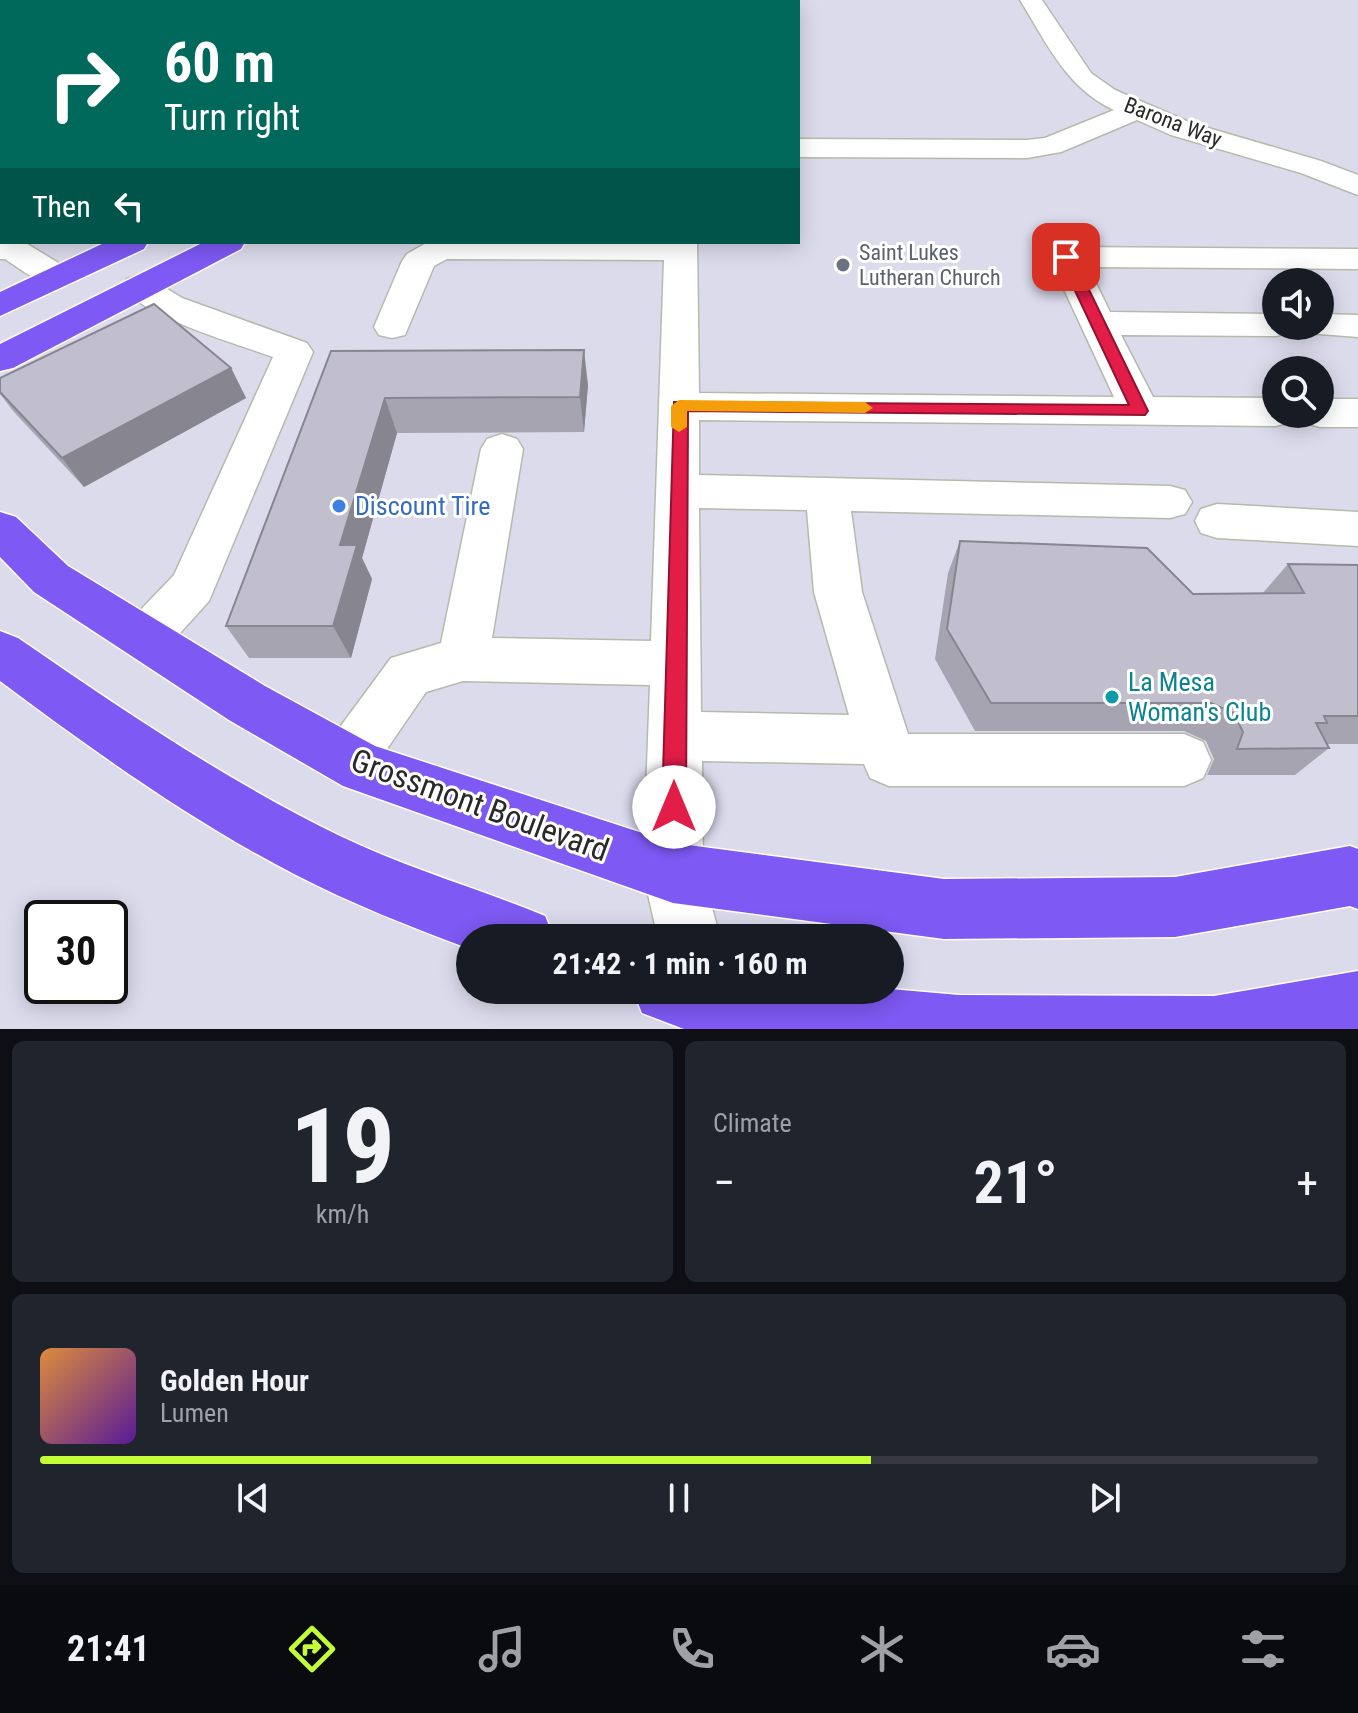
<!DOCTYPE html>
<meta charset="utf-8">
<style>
:root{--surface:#171b24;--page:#20242c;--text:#f1f3f6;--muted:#9ea1a6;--line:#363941;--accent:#c3fd37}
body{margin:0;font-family:"Roboto Condensed",sans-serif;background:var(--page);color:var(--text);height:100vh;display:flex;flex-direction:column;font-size:30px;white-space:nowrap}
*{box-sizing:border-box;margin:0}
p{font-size:26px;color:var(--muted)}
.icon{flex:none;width:44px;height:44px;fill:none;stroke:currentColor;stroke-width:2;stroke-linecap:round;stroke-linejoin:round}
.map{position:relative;height:1029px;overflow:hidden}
.panel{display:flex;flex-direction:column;gap:12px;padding:12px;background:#0d0f14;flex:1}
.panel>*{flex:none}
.guide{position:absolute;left:0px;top:0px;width:800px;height:244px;box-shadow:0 4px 20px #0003;background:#00695c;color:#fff;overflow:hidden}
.controls{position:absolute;left:1262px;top:268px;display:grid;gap:16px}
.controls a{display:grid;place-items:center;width:72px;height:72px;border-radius:50%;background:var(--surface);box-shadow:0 4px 20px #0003;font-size:40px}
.speed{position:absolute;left:24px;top:900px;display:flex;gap:16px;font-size:40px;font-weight:700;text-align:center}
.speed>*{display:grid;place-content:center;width:104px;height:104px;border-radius:50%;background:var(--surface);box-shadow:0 4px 20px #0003;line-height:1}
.speed .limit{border:4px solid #111;border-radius:12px;background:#fff;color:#111}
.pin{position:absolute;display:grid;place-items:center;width:68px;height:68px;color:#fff;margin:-34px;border-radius:16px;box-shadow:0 4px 12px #0006}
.me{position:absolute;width:88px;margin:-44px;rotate:0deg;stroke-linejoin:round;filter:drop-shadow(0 0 6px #0008)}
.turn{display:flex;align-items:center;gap:28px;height:168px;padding:0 32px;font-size:36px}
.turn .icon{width:104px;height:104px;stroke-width:2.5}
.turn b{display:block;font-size:56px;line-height:68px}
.then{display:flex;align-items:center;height:76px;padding:0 32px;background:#0003;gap:16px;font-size:30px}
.big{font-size:60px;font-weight:700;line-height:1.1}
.panel .card{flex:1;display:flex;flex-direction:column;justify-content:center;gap:12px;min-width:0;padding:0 28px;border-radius:12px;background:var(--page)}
.panel .dial{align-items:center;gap:0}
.dial b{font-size:104px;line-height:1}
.song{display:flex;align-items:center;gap:24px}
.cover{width:96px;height:96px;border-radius:12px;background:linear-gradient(135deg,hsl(30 70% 55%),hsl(270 70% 35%))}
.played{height:8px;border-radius:4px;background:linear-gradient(90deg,var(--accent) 65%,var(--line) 65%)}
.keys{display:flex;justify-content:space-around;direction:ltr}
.heat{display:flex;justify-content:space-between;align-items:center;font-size:44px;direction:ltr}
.panel .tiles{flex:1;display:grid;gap:12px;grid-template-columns:1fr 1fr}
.card:last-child{grid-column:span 2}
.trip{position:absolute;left:456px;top:924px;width:448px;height:80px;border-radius:40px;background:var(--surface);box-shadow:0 4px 20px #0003;font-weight:700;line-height:80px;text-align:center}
.tab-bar{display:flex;height:128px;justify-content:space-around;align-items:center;background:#090b0e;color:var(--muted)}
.tab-bar .icon{width:56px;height:56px}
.tab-bar .active{color:var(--accent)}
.tab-bar b{font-size:36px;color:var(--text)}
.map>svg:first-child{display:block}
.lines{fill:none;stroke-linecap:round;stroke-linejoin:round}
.minor-casing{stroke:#b5baab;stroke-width:3}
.major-casing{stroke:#fff;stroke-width:3}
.minor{fill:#fff;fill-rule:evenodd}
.major{fill:#7e59f3;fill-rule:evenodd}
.wall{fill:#a6a4b1}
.shaded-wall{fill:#878690}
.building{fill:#c1bfce;stroke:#878690;stroke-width:2}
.route{fill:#e11d48;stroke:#92132f;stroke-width:2}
.slow{fill:#f59e0b}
.worship-dot{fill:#6b7280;stroke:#fff;stroke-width:3}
.shop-dot{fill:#3f7fe0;stroke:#fff;stroke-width:3}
.culture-dot{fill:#0f9aa8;stroke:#fff;stroke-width:3}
.labels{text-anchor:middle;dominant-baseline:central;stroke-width:6;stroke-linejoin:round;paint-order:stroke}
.far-street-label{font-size:22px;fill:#292929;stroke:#fff}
.far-worship-label{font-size:22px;fill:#5b616d;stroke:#fff;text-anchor:start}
.shop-label{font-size:26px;fill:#366cbe;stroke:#fff;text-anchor:start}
.culture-label{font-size:26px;fill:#0d838f;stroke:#fff;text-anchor:start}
.near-street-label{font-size:32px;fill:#292929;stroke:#fff}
</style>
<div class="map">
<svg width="1358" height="1029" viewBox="0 0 1358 1029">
<rect width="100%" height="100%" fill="#dbdbec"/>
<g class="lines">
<g class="minor-casing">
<g id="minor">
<rect x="488" y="0" width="22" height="2"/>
<path d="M1020 0H1042L1091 73 1115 90 1191 123 1321 161 1358 175V195L1301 173 1171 135 1137 120 1061 152 1027 158 798 157V139L1027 140 1045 138 1114 110C1066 88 1047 43 1020 0Z"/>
<rect x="0" y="43" width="2" height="14"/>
<polygon points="2,79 2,96 0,97 0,80"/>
<rect x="0" y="180" width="2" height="18"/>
<path d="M0 239 2 242H24L70 270 75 277 70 284C45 290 25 272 5 259H0Z"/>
<path d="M428 242H697L699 393 1114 397 1049 257 1054 250 1066 247 1358 249V269L1088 267 1110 312 1276 314V326H1293L1289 333 1276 336 1121 335 1153 397 1276 398V414H1295L1290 422 1276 426 699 420V475L1170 486 1185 490 1192 502 1185 514 1170 518 851 511 862 592 908 734H1184L1203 742 1211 760 1203 778 1184 786H889L870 778 864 764 702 761 703 873 720 938H658L643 873 650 685 463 681 426 692 367 778 348 786 329 778 321 760 329 742 391 658 441 643 481 449 487 439 502 434 517 439 523 449 492 638 651 641 664 260 447 259 434 266 405 335 392 338 379 335 374 327 402 261 407 254ZM699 508 807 510 814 592 849 715 701 712Z"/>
<path d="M139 276 151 279 182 298 307 343 313 352 209 601 162 653 145 659 128 653 120 638 128 623 174 575 273 357C235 343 144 318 122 286L127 279Z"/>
<polygon points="1320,314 1358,315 1358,337 1307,333 1303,326 1320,326"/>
<polygon points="1320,399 1358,399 1358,427 1320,427 1306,423 1301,414 1320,414"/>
<polygon points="1217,504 1358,512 1358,546 1217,538 1201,533 1195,521 1201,509"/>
</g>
</g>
<g class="major-casing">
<g id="major">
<polygon points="106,242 148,242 144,249 0,316 0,292"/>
<polygon points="204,242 245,242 241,249 13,368 0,371 0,344"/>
<polygon points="0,512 16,517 68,566 265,686 375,746 673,843 944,879 1175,877 1350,846 1358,849 1358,909 1350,906 1175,937 944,939 673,903 343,786 229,720 34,592 0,557"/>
<path d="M0 631 18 638C121 709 227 781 340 836 406 868 477 888 545 916L554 938H470V949C411 927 352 904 296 875 191 821 94 751 0 681Z"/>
<polygon points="1358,971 1358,1029 684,1029 642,1013 633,990 890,989 959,995 1214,996"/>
</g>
</g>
<use href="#minor" class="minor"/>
<use href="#major" class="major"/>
</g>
<g class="wall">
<polygon points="331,351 588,385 584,432 397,433 362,558 372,579 351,658 249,658 226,626"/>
<polygon points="231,368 246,398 84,487 14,412 0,394 0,378"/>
<polygon points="960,541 1193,594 1262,594 1288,564 1358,565 1358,744 1327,744 1329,748 1295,775 1207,775 1214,759 1206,741 1184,731 975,731 935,659 948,573"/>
</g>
<g class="shaded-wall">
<polygon points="374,0 389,0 388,2 373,2"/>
<polygon points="584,350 588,385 584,432 580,397"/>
<polygon points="231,368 246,398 84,487 62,458"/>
<polygon points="385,398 397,433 362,558 372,579 351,658 333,626 340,545"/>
</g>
<g class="building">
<polygon points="91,0 374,0 373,2 89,2"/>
<polygon points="154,304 231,368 62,458 0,392 0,378"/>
<polygon points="584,350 580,397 385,398 340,545 357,545 333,626 226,626 331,351"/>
<polygon points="960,541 1147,548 1193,594 1304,593 1288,564 1358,565 1358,716 1324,716 1327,723 1316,723 1329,748 1237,749 1243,732 1234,713 1211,703 991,703 947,629"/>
</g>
<polygon class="route" points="1066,253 1073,257 1148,411 1145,415 688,411 686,807 682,815 674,819 666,815 662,807 674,402 1129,405 1059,257"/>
<polygon class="slow" points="679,400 865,402 873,408 865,413 687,411 687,427 679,432 671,427 671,406"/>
<circle class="worship-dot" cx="843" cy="265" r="8"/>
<circle class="shop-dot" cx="339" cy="506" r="8"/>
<circle class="culture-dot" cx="1112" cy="697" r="8"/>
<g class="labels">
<g class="far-street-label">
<text transform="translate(1173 122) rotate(21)">Barona Way</text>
</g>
<g class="far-worship-label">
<text x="859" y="252">Saint Lukes<tspan x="859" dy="25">Lutheran Church</tspan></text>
</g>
<g class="shop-label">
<text x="355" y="506">Discount Tire</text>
</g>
<g class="culture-label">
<text x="1128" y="682">La Mesa<tspan x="1128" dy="30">Woman's Club</tspan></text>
</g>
<g class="near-street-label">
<text transform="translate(480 805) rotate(20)">Grossmont Boulevard</text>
</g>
</g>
</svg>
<div class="controls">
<a><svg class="icon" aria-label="sound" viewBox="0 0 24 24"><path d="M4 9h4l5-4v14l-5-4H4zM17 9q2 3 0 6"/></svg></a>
<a><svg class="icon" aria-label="search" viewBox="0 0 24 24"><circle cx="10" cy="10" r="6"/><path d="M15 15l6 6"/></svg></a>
</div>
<div class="speed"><div class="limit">30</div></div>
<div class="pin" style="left:1066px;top:257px;background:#d93025"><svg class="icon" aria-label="arrive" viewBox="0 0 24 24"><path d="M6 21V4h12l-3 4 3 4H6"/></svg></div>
<svg class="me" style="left:674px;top:807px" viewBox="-20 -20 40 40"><circle r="19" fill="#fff"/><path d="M0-13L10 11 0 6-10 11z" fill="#e11d48"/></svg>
<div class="trip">21:42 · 1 min · 160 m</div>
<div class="guide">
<div class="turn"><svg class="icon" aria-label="right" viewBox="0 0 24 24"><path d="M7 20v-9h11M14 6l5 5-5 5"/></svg><div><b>60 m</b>Turn right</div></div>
<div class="then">Then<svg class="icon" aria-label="left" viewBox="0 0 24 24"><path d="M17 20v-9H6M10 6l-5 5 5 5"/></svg></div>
</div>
</div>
<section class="panel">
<div class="tiles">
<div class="card dial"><b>19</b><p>km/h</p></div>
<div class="card"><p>Climate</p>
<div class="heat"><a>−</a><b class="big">21°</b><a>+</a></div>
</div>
<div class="card">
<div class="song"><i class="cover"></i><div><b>Golden Hour</b><p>Lumen</p></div></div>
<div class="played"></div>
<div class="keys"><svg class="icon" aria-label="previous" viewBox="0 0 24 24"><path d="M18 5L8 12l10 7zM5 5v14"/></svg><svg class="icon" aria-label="pause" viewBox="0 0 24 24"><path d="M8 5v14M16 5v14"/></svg><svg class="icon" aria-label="next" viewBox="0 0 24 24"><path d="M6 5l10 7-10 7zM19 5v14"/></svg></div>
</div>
</div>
</section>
<nav class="tab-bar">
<b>21:41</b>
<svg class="icon active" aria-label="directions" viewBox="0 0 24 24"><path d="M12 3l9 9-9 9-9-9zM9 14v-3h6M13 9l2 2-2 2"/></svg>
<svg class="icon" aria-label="music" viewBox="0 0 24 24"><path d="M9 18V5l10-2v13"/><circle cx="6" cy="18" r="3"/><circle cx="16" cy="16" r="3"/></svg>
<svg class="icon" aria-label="phone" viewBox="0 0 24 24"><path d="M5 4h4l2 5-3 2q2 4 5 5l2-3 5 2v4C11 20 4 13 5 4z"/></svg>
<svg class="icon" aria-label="climate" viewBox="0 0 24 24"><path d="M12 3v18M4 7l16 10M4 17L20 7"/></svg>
<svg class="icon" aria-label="car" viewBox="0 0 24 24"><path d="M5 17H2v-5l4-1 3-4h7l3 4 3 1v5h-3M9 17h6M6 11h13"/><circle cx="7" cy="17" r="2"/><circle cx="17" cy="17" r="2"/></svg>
<svg class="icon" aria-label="filters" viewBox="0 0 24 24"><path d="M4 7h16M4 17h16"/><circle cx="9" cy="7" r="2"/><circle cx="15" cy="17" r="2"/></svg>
</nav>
